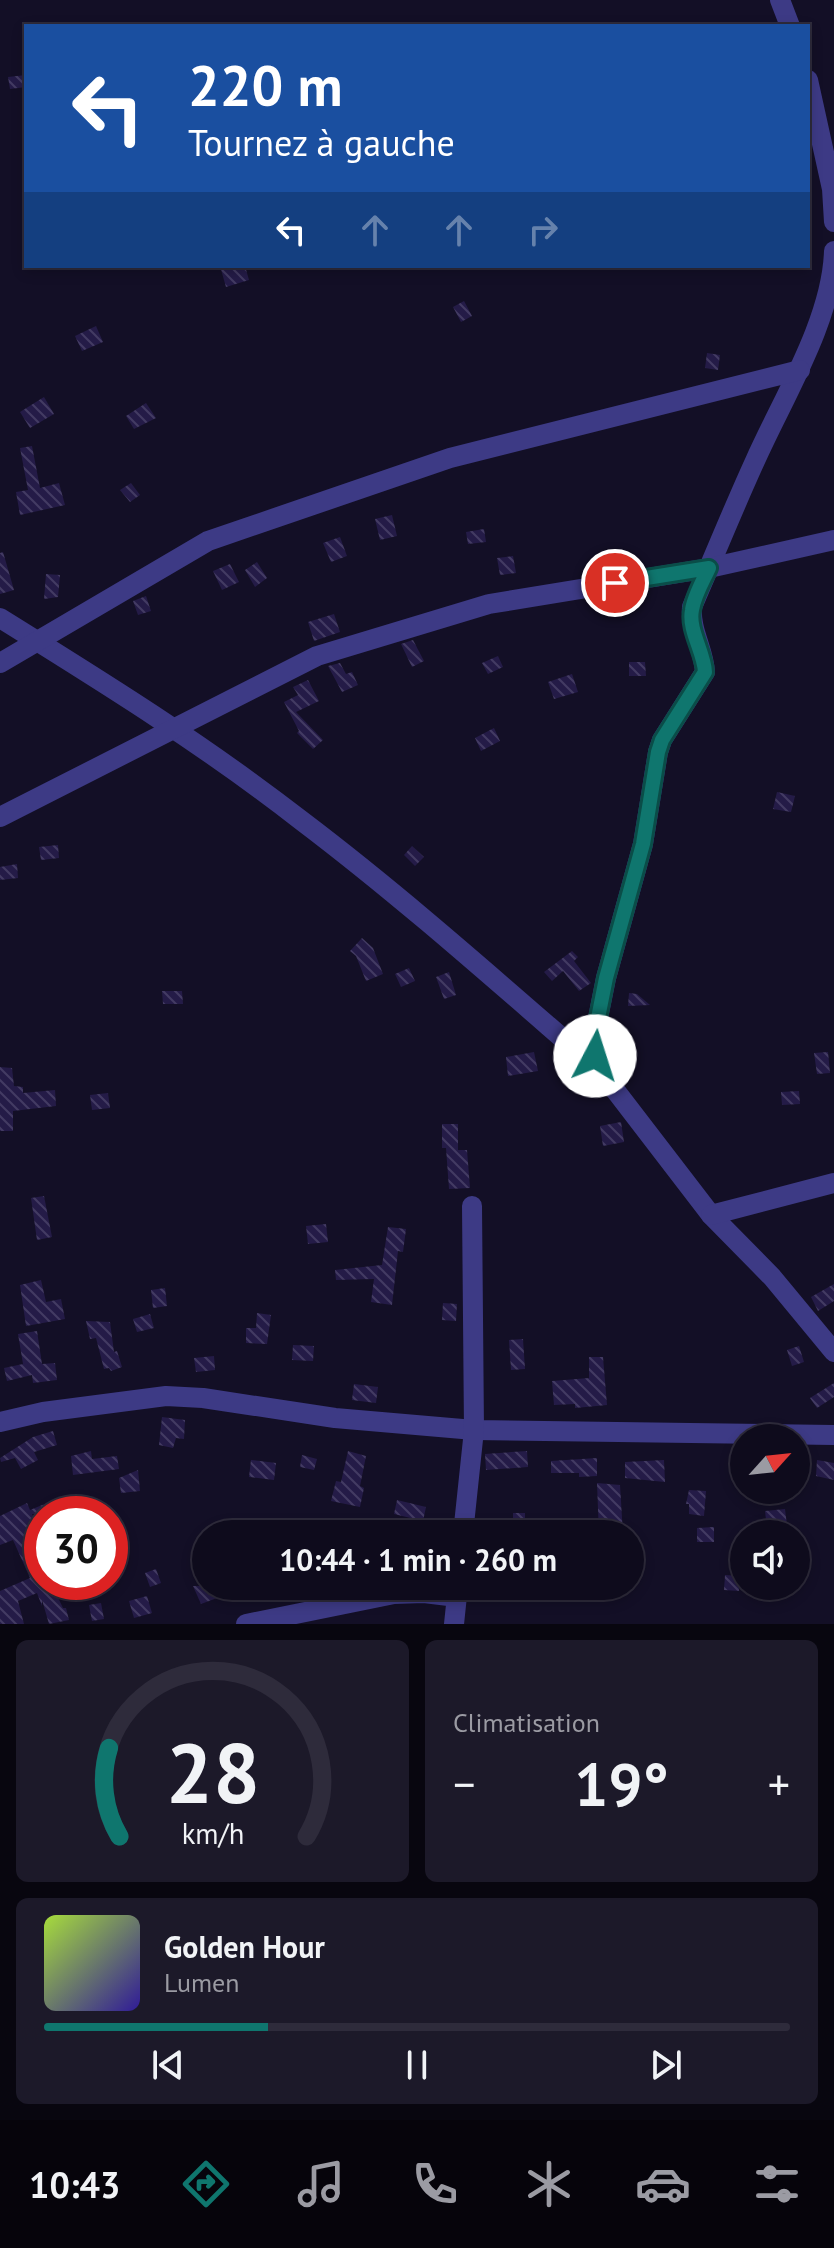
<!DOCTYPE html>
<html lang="fr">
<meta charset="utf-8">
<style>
:root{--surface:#0e0b1c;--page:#1c1929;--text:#f1f3f6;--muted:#9b9ba3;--line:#2e2b3b;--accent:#0f766e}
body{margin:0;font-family:"PT Sans",sans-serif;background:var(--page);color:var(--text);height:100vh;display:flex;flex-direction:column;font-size:30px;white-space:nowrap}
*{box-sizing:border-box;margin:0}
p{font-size:26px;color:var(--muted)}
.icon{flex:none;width:44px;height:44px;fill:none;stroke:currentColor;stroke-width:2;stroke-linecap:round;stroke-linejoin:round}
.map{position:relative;height:1624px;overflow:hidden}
.details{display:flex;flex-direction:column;gap:16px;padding:16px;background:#08060f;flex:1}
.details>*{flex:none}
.hud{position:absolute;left:24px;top:24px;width:786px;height:244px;border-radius:0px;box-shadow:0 4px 12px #0003,0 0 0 2px var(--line);background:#1a4fa0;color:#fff;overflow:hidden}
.needle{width:52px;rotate:63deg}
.tools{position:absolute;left:730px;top:1424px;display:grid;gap:16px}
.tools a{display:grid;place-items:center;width:80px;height:80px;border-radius:50%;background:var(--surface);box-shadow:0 4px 12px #0003,0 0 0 2px var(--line);font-size:40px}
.speed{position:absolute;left:24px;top:1496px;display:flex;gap:16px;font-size:40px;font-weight:700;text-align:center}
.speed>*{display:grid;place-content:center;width:104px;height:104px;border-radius:50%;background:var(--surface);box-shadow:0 4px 12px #0003,0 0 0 2px var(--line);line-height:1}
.speed .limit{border:12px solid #d22;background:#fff;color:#111}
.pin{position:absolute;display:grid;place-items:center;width:68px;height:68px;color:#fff;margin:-34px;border:4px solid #fff;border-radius:50%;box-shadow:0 2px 8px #0007}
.me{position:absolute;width:88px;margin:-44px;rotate:5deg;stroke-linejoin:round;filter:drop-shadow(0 0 6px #0008)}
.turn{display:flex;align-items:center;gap:28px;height:168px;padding:0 32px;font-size:36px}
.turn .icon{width:104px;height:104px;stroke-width:2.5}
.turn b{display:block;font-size:56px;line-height:68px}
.lanes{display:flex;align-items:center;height:76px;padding:0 32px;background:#0003;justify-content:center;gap:40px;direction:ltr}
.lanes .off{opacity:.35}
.big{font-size:60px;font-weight:800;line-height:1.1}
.details .widget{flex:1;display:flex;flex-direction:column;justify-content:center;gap:12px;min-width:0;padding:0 28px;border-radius:12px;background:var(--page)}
.details .dial{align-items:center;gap:0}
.dial svg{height:208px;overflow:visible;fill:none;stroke:var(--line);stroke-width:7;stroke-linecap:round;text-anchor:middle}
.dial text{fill:var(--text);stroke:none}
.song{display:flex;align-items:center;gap:24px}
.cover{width:96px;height:96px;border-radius:12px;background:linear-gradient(135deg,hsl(80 70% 55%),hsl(250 70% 35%))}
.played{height:8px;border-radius:4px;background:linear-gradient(90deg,var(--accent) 30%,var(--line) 30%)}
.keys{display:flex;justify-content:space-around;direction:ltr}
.heat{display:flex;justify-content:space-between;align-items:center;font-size:44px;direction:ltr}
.details .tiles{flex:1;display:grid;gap:16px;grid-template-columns:1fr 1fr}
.widget:last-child{grid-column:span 2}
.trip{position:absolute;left:192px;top:1520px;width:452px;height:80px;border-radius:40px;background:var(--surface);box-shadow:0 4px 12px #0003,0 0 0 2px var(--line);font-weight:800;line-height:80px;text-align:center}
.dock{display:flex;height:128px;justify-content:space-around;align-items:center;background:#06040b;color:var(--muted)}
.dock .icon{width:56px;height:56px}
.dock .current{color:var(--accent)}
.dock b{font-size:36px;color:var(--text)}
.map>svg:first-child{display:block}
.building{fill:url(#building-back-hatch)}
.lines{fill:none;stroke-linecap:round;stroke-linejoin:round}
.minor{stroke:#3d3a85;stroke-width:20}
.route-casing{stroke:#0a4d48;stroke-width:20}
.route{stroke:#0f766e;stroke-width:14}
</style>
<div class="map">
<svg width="834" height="1624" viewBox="0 0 834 1624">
<defs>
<pattern id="building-back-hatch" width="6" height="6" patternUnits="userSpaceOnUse" patternTransform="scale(2)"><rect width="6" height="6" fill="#241b47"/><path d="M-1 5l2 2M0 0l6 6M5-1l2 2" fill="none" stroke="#433b63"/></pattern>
</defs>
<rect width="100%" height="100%" fill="#130f26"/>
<g class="building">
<polygon points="26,75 26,87 10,89 8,77"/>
<polygon points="220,266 245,266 249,280 226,287"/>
<polygon points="464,301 472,316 461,322 453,307"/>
<polygon points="96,326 103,342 82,351 75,336"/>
<polygon points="707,353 720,355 718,370 705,368"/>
<polygon points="44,397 54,414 30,428 20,412"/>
<polygon points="146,403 156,418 134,429 126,416"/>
<polygon points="32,446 40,488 59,483 65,505 20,515 16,492 28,490 20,448"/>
<polygon points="131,483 140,495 130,502 120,490"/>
<polygon points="392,515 397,536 380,540 375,519"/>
<polygon points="484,529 486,542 468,544 466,532"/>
<polygon points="340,537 347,556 331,562 323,543"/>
<polygon points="3,552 14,590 0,594 0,553"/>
<polygon points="513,556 516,573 500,575 497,558"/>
<polygon points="257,562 267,578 255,587 245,570"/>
<polygon points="230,564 239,582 222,590 213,571"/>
<polygon points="46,574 60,575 58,597 44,599"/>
<polygon points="146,596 151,611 138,615 133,601"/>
<polygon points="334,614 340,632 314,641 308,622"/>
<polygon points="413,640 424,661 412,667 401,644"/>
<polygon points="498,656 503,667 488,674 482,663"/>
<polygon points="629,662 645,662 646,676 629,676"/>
<polygon points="340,663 346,674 352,672 358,685 342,692 328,666"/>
<polygon points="572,674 578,692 554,699 548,682"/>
<polygon points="308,680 319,701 296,712 323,740 313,749 297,733 299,731 284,702 298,695 293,687"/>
<polygon points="494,728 500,741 481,751 475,738"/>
<polygon points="777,792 795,796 791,812 773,809"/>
<polygon points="58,845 59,858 41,860 39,847"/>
<polygon points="412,846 424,857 415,866 404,855"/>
<polygon points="17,864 18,878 0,880 0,867"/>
<polygon points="362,938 373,948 383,974 366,981 356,956 350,951"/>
<polygon points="572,951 578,957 574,961 591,983 579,991 563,971 552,981 544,972"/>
<polygon points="409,968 415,981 401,987 395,974"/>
<polygon points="449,972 456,995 444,999 436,977"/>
<polygon points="162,991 182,991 183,1004 163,1004"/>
<polygon points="629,993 637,994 650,1005 628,1006"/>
<polygon points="534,1052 538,1071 508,1076 506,1057"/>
<polygon points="828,1052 830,1073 817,1074 814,1053"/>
<polygon points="0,1067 12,1068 14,1086 23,1087 23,1093 55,1090 56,1106 13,1111 13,1131 0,1131"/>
<polygon points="799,1091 800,1104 782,1105 781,1092"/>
<polygon points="108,1093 110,1108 92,1110 90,1095"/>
<polygon points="621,1122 624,1142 603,1146 600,1126"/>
<polygon points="442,1124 458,1124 458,1150 467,1150 470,1188 449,1189 446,1148 442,1148"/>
<polygon points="44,1196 52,1237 37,1240 31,1198"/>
<polygon points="326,1224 328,1242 308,1244 306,1226"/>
<polygon points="388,1227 406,1229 403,1252 398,1251 392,1305 371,1302 374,1279 336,1280 335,1270 382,1265"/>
<polygon points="41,1280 46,1302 61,1299 65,1319 26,1326 20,1285"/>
<polygon points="834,1284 834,1301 818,1311 811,1297"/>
<polygon points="165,1288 167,1306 153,1308 151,1290"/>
<polygon points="443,1303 457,1304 456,1321 442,1320"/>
<polygon points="257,1313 271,1315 267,1344 246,1343 246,1328 256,1328"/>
<polygon points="150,1314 154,1328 137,1332 133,1319"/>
<polygon points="86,1321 110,1322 114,1352 117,1351 122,1367 111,1371 109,1368 104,1369 96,1338 90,1339"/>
<polygon points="37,1331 42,1364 55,1363 57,1380 33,1383 32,1375 7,1381 4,1368 23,1364 18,1334"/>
<polygon points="523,1339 525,1369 511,1370 509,1340"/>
<polygon points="293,1345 314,1346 313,1361 292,1360"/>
<polygon points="799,1346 804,1362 792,1366 787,1350"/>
<polygon points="214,1356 215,1370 196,1372 194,1358"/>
<polygon points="589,1357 603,1357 607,1405 575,1408 575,1404 554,1405 552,1381 589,1378"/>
<polygon points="834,1383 834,1397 817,1408 810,1398"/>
<polygon points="354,1384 378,1387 376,1403 352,1400"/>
<polygon points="162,1417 185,1420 184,1439 176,1438 173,1448 159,1445"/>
<polygon points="53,1431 57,1445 34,1452 38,1460 21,1469 15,1458 1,1462 0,1458 33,1437"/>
<polygon points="91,1451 92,1459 117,1456 119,1469 73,1475 71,1456"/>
<polygon points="348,1451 366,1456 360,1486 364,1488 360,1507 331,1501 336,1481 341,1482"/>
<polygon points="527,1451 528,1467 486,1470 485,1454"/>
<polygon points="302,1455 317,1459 314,1470 300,1467"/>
<polygon points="597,1458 597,1476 579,1477 579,1473 551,1473 551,1461"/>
<polygon points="251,1460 276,1463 274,1480 249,1477"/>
<polygon points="664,1460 665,1482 625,1478 625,1462"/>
<polygon points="817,1460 834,1463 834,1480 816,1476"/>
<polygon points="138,1470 140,1491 121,1493 119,1478"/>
<polygon points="597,1483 620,1485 623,1534 599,1534"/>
<polygon points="689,1490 706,1491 704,1516 689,1514 689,1504 686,1504"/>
<polygon points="57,1499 63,1514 32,1514 42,1535 42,1589 52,1585 63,1608 66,1608 69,1620 49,1624 42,1600 42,1606 37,1593 18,1601 24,1624 0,1624 0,1591 30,1578 13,1540 0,1545 0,1516 27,1503 30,1510"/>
<polygon points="397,1500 426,1507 423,1521 394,1514"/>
<polygon points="785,1509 787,1526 767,1528 765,1511"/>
<rect x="513" y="1513" width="12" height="21"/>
<polygon points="714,1527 714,1542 697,1542 697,1528"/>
<polygon points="156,1569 161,1583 150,1587 145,1573"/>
<polygon points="725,1575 740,1576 739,1591 724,1590"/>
<polygon points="193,1586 212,1586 217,1598 201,1604"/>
<polygon points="250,1586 268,1586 266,1600 253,1600"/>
<polygon points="147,1596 152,1613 134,1618 129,1601"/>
<polygon points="101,1603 104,1619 92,1621 89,1605"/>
</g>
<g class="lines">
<g class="minor">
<polyline points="780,0 790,26"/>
<polyline points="808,80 832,189 834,222"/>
<path d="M834 251C832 320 783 398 755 461 733 509 713 559 692 607 690 630 704 650 705 672L662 740 658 752 643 844 606 978 598 1018 595 1056 602 1073 711 1215 772 1277 834 1352"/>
<path d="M0 618C103 682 206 746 302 821 405 899 502 986 599 1070"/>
<polyline points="0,663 208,541 450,458 800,370"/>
<polyline points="0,817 317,656 489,604 709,568 834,540"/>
<polyline points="711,1215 834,1183"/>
<polyline points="0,1422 43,1412 166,1396 203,1398 335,1418 474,1430 834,1435"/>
<polyline points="463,1534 474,1430 472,1206"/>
<polyline points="246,1624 394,1594 424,1593 457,1597"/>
<polyline points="454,1624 458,1586"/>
</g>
</g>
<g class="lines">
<g class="route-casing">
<path id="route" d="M595 1056 598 1018 606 978 643 844 658 752 662 740 705 672C704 652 688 630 692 610 694 596 703 581 709 568L615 583"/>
</g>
<use href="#route" class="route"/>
</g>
</svg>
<div class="tools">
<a><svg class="needle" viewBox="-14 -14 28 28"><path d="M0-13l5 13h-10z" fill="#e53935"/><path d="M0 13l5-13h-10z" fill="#9b9ba3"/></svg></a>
<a><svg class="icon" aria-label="sound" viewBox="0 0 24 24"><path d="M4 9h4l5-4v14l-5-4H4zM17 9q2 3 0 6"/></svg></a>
</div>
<div class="speed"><div class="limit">30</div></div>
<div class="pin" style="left:615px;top:583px;background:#d93025"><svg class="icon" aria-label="arrive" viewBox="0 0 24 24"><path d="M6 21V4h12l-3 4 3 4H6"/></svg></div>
<svg class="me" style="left:595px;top:1056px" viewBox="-20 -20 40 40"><circle r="19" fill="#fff"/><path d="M0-13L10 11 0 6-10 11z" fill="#0f766e"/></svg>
<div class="trip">10:44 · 1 min · 260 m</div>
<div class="hud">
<div class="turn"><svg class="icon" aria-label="left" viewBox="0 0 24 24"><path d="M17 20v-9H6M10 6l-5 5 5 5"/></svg><div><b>220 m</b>Tournez à gauche</div></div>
<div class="lanes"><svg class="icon" aria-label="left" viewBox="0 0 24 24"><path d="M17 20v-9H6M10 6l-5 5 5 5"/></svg><svg class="icon off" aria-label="ahead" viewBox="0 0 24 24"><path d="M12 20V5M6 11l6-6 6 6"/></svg><svg class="icon off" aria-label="ahead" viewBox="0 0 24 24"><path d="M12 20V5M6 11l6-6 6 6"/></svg><svg class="icon off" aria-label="right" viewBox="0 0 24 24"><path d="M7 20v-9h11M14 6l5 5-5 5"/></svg></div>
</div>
</div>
<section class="details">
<div class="tiles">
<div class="widget dial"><svg viewBox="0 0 100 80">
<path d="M14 69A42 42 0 1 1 86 69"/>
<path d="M14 69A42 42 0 0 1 10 35" stroke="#0f766e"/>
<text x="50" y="56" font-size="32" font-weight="700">28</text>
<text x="50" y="72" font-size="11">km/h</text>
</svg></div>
<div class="widget"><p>Climatisation</p>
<div class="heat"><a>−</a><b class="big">19°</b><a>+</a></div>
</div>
<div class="widget">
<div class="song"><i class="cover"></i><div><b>Golden Hour</b><p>Lumen</p></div></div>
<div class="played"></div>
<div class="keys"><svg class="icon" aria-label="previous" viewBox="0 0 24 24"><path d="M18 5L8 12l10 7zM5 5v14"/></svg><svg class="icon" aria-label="pause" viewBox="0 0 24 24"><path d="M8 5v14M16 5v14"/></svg><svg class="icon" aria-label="next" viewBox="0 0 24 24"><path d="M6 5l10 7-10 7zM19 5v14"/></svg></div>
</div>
</div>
</section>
<nav class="dock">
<b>10:43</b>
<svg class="icon current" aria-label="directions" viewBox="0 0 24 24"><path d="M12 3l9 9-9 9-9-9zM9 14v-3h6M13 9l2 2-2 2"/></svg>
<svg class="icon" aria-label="music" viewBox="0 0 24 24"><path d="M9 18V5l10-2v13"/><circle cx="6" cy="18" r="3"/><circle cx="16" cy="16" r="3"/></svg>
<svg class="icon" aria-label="phone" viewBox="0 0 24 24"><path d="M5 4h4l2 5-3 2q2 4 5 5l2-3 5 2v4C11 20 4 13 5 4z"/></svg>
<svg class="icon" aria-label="climate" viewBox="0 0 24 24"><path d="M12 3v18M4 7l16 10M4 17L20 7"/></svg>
<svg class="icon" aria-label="car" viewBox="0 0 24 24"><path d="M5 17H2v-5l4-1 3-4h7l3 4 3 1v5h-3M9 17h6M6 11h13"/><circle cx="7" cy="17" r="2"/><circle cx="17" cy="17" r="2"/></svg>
<svg class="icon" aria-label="filters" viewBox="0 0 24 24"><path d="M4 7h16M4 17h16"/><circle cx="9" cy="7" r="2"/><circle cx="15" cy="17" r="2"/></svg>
</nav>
